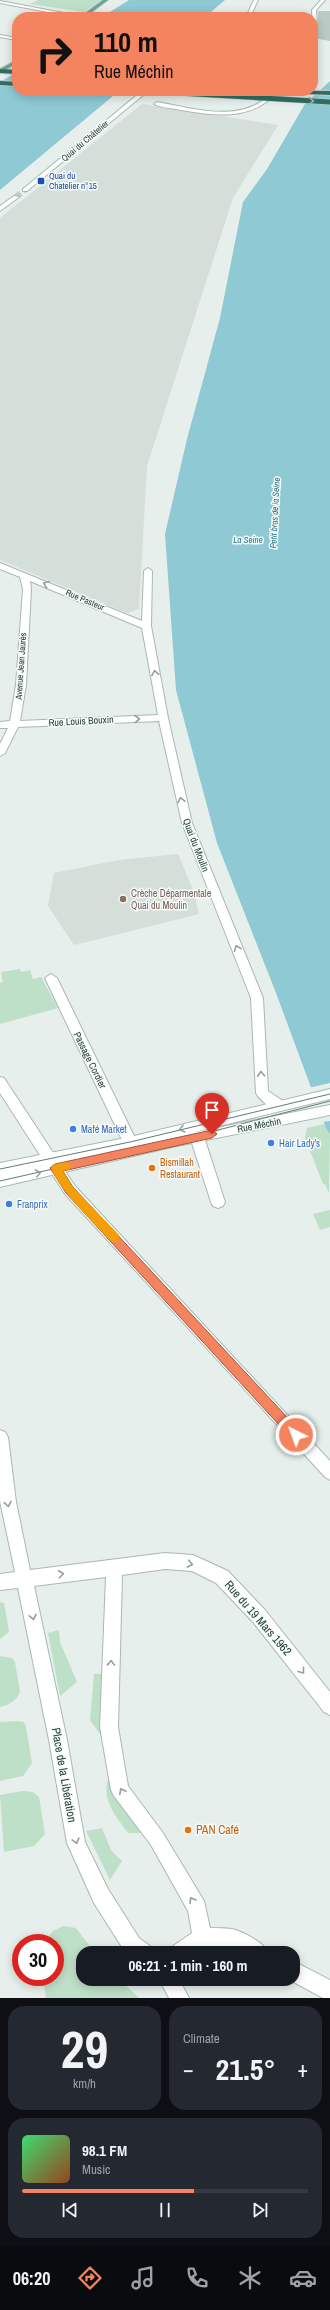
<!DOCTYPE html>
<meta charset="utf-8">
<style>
:root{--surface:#171b24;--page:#242831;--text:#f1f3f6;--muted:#9ea1a6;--line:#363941;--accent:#f4845f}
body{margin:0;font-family:"Archivo Narrow",sans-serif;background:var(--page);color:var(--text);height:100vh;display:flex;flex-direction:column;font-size:15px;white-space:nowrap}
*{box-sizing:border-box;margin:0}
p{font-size:13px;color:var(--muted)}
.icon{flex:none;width:22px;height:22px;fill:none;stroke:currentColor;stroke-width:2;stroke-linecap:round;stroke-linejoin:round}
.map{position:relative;height:1998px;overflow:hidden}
.details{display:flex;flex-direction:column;gap:8px;padding:8px;background:#0d0f14;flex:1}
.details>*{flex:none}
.top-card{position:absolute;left:12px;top:12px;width:306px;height:84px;border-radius:16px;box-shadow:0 2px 10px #0003;background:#f4845f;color:#111;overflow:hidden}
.speed{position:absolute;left:12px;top:1934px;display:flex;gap:8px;font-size:20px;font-weight:700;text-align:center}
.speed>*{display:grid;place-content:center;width:52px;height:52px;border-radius:50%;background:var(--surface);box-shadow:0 2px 10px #0003;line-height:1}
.speed .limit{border:6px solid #d22;background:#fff;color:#111}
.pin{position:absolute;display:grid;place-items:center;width:34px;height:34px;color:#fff;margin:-41px -17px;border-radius:50% 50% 50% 0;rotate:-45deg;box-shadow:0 0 4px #0007}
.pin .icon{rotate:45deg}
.me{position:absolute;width:44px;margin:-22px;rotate:318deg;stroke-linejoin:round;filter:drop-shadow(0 0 3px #0008)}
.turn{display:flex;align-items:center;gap:14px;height:84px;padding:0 16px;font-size:18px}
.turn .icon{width:52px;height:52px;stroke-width:2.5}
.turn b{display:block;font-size:28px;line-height:34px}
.big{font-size:30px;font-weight:700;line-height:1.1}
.details .card{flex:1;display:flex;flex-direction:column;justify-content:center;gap:6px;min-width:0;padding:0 14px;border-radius:16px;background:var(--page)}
.details .dial{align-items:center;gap:0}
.dial b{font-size:52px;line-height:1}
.song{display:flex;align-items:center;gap:12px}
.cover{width:48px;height:48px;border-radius:6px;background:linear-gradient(135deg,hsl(140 70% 55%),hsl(20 70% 35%))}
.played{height:4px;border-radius:2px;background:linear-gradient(90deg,var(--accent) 60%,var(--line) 60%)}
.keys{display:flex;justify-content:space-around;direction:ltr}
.heat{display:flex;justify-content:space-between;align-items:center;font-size:22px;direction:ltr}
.details .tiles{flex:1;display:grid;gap:8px;grid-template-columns:1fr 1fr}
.card:last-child{grid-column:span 2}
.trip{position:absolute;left:76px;top:1946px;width:224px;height:40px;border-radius:16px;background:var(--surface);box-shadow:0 2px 10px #0003;font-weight:700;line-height:40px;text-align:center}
.tabs{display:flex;height:64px;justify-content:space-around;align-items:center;background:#090b0e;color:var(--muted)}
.tabs .icon{width:28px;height:28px}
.tabs .selected{color:var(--accent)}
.tabs b{font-size:18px;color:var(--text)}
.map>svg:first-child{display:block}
.built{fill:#d4dfda}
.green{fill:#bfe0c8}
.water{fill:#8ec9d4}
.pier{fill:#e6efeb}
.building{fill:#bbcac4}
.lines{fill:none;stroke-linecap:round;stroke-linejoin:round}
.secondary-tunnel{stroke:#bfccc8;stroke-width:6;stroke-dasharray:6 3.5;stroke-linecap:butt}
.street-casing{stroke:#a8b8b2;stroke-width:2}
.secondary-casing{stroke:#a4bbb3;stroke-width:2}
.primary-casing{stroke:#c2cac8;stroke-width:2}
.highway-casing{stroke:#c2cac8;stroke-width:2}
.street{fill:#fff;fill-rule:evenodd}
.secondary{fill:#fff;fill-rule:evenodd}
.primary{fill:#6aa596;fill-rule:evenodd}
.highway{fill:#2f6f62;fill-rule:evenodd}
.tram{stroke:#5f7d75;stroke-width:1}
.street-bridge-casing{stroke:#a8b8b2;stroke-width:6;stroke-linecap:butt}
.highway-bridge-casing{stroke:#c2cac8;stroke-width:6;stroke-linecap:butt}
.street-bridge{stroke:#fff;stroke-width:5}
.highway-bridge{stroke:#2f6f62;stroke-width:5}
.oneway{stroke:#93b5ae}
.oneway2{stroke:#92a09c}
.route{fill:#f4845f;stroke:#9f563e}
.slow{fill:#f59e0b}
.transit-dot{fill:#1a4fb4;stroke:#f7fbf9;stroke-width:1.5}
.education-dot{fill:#8d6e63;stroke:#f7fbf9;stroke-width:1.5}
.shop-dot{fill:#3f7fe0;stroke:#f7fbf9;stroke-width:1.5}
.food-dot{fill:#e8710a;stroke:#f7fbf9;stroke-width:1.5}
.labels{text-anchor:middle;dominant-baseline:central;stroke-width:3;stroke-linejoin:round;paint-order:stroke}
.far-street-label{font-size:9px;fill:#24423a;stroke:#f7fbf9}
.far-transit-label{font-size:9px;fill:#164399;stroke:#f7fbf9;text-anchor:start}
.far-water-label{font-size:9px;font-style:italic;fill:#1c6f80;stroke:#f7fbf9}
.street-label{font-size:10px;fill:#24423a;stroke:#f7fbf9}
.education-label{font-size:10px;fill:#785e54;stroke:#f7fbf9;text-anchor:start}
.shop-label{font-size:10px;fill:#366cbe;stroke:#f7fbf9;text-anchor:start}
.food-label{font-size:10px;fill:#c56008;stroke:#f7fbf9;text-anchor:start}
.near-street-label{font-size:12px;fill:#24423a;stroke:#f7fbf9}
.near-food-label{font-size:12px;fill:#c56008;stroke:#f7fbf9;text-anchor:start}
</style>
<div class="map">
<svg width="330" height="1998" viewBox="0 0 330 1998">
<rect width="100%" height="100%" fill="#e6efeb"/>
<g class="built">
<polygon points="142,104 278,125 233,198 147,466 139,609 127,613 0,560 0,218"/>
<polygon points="178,854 194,892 199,914 74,945 48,906 54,873 119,860"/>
</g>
<g class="green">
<polygon points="38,0 101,0 84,12 30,4"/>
<polygon points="20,969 21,972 30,970 33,979 41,977 58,1008 0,1024 0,983 3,982 1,972"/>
<polygon points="324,1124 330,1134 329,1193 325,1184 323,1184 305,1138 307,1128"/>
<polygon points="330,1210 330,1227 320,1230 313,1214"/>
<polygon points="0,1602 4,1603 9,1632 0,1639"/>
<polygon points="59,1630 60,1642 77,1682 60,1696 48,1633"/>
<path d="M0 1656 12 1658 15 1662 20 1691C18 1700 9 1705 0 1707Z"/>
<polygon points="94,1674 104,1674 105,1741 90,1720"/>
<polygon points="16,1721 24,1722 26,1727 32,1763 23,1776 0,1781 0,1722"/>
<path d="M109 1777 117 1800 141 1833H128C116 1816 100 1799 109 1777Z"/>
<polygon points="23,1791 33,1792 39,1797 45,1834 34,1846 4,1852 0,1795"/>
<polygon points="102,1828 111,1850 122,1861 110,1880 86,1831"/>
<polygon points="63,1926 76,1928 95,1953 83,1953 83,1979 119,1979 139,1998 46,1998 43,1977 55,1977 55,1943 44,1943 53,1931"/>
</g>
<g class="water">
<polygon points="129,0 225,0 205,17 102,17"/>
<polygon points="17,72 17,91 119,91 0,190 0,82"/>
<polygon points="330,81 330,1134 326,1128 276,993 217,843 176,690 165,534 187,439 220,318 243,202 267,169 305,104"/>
</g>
<g class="pier">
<polygon points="104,14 147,13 211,14 208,17 100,17"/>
<polygon points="330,1083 330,1121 322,1122 308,1088"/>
</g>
<polygon class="building" points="318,11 330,11 330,41 313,38 313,33 318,28"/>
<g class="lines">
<polyline class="secondary-tunnel" points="16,197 25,190"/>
<g class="street-casing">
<g id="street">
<polygon points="321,0 325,0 316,10 317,28 313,32 312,10"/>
<polygon points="0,1 69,14 71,15 69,16 0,3"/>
<polygon points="0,35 17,38 17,40 0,37"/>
<path d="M273 91H279C251 121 218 116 181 110 173 108 161 108 154 104L157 102C187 107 224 119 253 106 261 103 267 97 273 91Z"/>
<path d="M0 563 142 621 144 571 148 568 152 571 151 626 168 718 192 823 263 998 268 1091 283 1101 284 1105 283 1109C274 1112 260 1101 256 1093L251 998 182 823 159 721 18 727 5 753 0 756V744L8 728H0V722L10 721 16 685 23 589 20 577 0 569ZM30 581 142 628 158 715 20 721 26 685 31 589Z"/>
<polygon points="51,974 57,978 137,1142 135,1146 130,1147 125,1146 123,1142 45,978"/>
<polygon points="0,1077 4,1078 75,1186 330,1461 330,1480 325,1477 65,1194 0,1093"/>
<polygon points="197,1132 202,1133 204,1137 225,1202 223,1206 218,1208 213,1206 211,1202 190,1137 192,1133"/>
<path d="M0 1430 5 1432 8 1437 16 1502 30 1570 165 1553 193 1555 228 1571 265 1610 330 1692V1715L324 1712 253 1622 216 1583 192 1571 165 1569 122 1575 118 1727 128 1786 163 1833 204 1901 210 1928C217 1928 225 1928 232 1929 244 1932 264 1943 269 1953H240L231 1948 205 1947 196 1953H170L173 1946 192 1933 188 1911 151 1845 114 1796 111 1790 100 1727 106 1577 34 1586 67 1740 85 1842 108 1889 139 1938 150 1946 153 1953 125 1952 94 1903 67 1843 49 1740 18 1588 0 1590V1574L15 1572 0 1501Z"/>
<polygon points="293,1961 330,1980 330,1998 323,1998 288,1979 293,1979"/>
<polygon points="159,1979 179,1979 189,1998 169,1998"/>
</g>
</g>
<g class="secondary-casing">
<g id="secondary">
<polygon points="254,0 258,0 250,17 246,17"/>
<polygon points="142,91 148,91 27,191 23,191 23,189"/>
<polygon points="14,196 19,197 0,211 0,206"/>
<polygon points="330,1089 330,1099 191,1133 330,1105 330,1115 172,1147 0,1187 0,1175 42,1166 0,1175 0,1163 130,1137"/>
</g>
</g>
<g class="primary-casing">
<g id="primary">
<polygon points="103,0 108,0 85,17 80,17"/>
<polygon points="17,60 17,63 0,73 0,69"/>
</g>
</g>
<g class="highway-casing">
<g id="highway">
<polygon points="0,69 17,70 17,74 0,73"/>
<polygon points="0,81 17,82 17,86 0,85"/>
<polygon points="287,91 330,91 330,95 290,93"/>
</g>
</g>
<use href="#street" class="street"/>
<use href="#secondary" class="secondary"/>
<use href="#primary" class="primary"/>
<use href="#highway" class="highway"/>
<g class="tram">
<polyline points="0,1169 130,1142 330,1094"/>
<polyline points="0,1181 172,1142 330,1101"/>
</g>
<g class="street-bridge-casing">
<polyline id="street-bridge" points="69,15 95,17"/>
</g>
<g class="highway-bridge-casing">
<polyline id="highway-bridge" points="146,91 330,102"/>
</g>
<use href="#street-bridge" class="street-bridge"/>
<use href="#highway-bridge" class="highway-bridge"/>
</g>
<defs><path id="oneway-chevron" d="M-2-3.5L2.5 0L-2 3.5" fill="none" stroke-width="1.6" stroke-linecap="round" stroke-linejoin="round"/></defs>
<use class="oneway" href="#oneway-chevron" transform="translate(311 101) rotate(3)"/>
<g class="oneway2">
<use href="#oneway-chevron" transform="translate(46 584) rotate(-159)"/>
<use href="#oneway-chevron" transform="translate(155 673) rotate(-100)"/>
<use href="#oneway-chevron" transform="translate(137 719) rotate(-3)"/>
<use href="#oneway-chevron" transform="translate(181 800) rotate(-103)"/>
<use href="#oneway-chevron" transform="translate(237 948) rotate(-112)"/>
<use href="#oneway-chevron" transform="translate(261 1074) rotate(-93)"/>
<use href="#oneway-chevron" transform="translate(182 1129) rotate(166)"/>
<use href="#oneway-chevron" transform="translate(38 1173) rotate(-14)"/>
<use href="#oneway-chevron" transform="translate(8 1504) rotate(81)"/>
<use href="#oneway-chevron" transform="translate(190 1564) rotate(11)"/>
<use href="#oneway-chevron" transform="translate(61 1574) rotate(-7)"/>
<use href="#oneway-chevron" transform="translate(33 1617) rotate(78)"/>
<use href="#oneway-chevron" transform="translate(111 1663) rotate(-88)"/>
<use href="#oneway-chevron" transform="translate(302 1671) rotate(52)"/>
<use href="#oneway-chevron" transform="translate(122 1791) rotate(-117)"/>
<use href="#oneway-chevron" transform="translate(76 1841) rotate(75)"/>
<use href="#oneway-chevron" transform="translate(192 1900) rotate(-120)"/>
</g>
<polygon class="route" points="212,1130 217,1134 212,1138 63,1171 73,1187 300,1431 302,1435 300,1439 296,1441 292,1439 66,1193 50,1168 55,1164"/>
<path class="slow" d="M66 1162 71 1166 70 1169 63 1171 73 1187 119 1235V1242H112C102 1232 46 1176 52 1165Z"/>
<rect class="transit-dot" x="37" y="177" width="8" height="8" rx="2"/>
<circle class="education-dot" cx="123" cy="899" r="4"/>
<g class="shop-dot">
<circle cx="73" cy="1129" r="4"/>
<circle cx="271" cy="1143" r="4"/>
<circle cx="9" cy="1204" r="4"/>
</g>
<g class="food-dot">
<circle cx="152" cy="1168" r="4"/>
<circle cx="188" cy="1830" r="4"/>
</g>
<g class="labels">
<g class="far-street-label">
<text transform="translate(85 141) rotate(-40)">Quai du Châtelier</text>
<text transform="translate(85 600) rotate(23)">Rue Pasteur</text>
<text transform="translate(21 666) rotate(-86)">Avenue Jean Jaurès</text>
</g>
<g class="far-transit-label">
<text x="49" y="176">Quai du<tspan x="49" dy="10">Chatelier n°15</tspan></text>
</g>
<g class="far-water-label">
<text transform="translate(275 513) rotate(-87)">Petit bras de la Seine</text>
<text x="248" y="540">La Seine</text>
</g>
<g class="street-label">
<text transform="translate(81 721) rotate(-3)">Rue Louis Bouxin</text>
<text transform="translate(196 845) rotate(69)">Quai du Moulin</text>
<text transform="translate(90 1060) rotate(64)">Passage Cordier</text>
<text transform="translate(259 1125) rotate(-11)">Rue Méchin</text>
</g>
<g class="education-label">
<text x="131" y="893">Crèche Déparmentale<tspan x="131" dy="12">Quai du Moulin</tspan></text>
</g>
<g class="shop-label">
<text x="81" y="1129">Mafé Market</text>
<text x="279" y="1143">Hair Lady's</text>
<text x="17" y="1204">Franprix</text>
</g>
<g class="food-label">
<text x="160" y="1162">Bismillah<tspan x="160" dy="12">Restaurant</tspan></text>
</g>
<g class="near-street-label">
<text transform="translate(258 1618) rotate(49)">Rue du 19 Mars 1962</text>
<text transform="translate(64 1775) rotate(80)">Place de la Libération</text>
</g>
<g class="near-food-label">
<text x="196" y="1830">PAN Café</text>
</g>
</g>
</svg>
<div class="speed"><div class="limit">30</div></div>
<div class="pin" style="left:212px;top:1134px;background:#d93025"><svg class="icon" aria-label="arrive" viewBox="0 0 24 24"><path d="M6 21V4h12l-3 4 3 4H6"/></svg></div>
<svg class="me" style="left:296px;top:1435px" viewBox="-20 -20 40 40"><circle r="17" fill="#f4845f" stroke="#fff" stroke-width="3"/><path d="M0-11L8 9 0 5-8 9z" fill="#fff"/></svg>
<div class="trip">06:21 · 1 min · 160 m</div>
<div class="top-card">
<div class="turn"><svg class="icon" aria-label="right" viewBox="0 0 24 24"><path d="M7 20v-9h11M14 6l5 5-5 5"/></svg><div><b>110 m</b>Rue Méchin</div></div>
</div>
</div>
<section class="details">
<div class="tiles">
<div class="card dial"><b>29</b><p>km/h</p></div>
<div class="card"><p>Climate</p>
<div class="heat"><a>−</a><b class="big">21.5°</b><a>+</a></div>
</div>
<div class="card">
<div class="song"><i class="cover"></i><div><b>98.1 FM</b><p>Music</p></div></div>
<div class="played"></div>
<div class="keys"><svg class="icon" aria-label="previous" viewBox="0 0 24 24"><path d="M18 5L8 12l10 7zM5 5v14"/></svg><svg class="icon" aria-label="pause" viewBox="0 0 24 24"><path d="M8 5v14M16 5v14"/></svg><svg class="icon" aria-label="next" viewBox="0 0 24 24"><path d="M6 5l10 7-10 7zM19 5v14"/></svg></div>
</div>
</div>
</section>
<nav class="tabs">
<b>06:20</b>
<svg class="icon selected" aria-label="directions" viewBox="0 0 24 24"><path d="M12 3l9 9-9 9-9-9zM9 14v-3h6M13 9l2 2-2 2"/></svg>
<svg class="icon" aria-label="music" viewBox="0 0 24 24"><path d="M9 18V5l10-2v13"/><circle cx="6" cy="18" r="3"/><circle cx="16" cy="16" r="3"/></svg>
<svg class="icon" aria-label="phone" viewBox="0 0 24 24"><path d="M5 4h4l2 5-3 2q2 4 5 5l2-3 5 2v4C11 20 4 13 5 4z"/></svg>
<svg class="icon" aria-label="climate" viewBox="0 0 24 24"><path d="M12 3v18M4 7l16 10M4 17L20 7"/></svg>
<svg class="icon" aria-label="car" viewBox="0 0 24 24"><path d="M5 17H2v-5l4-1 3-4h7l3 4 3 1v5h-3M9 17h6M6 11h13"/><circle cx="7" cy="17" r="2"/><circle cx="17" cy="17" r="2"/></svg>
</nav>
